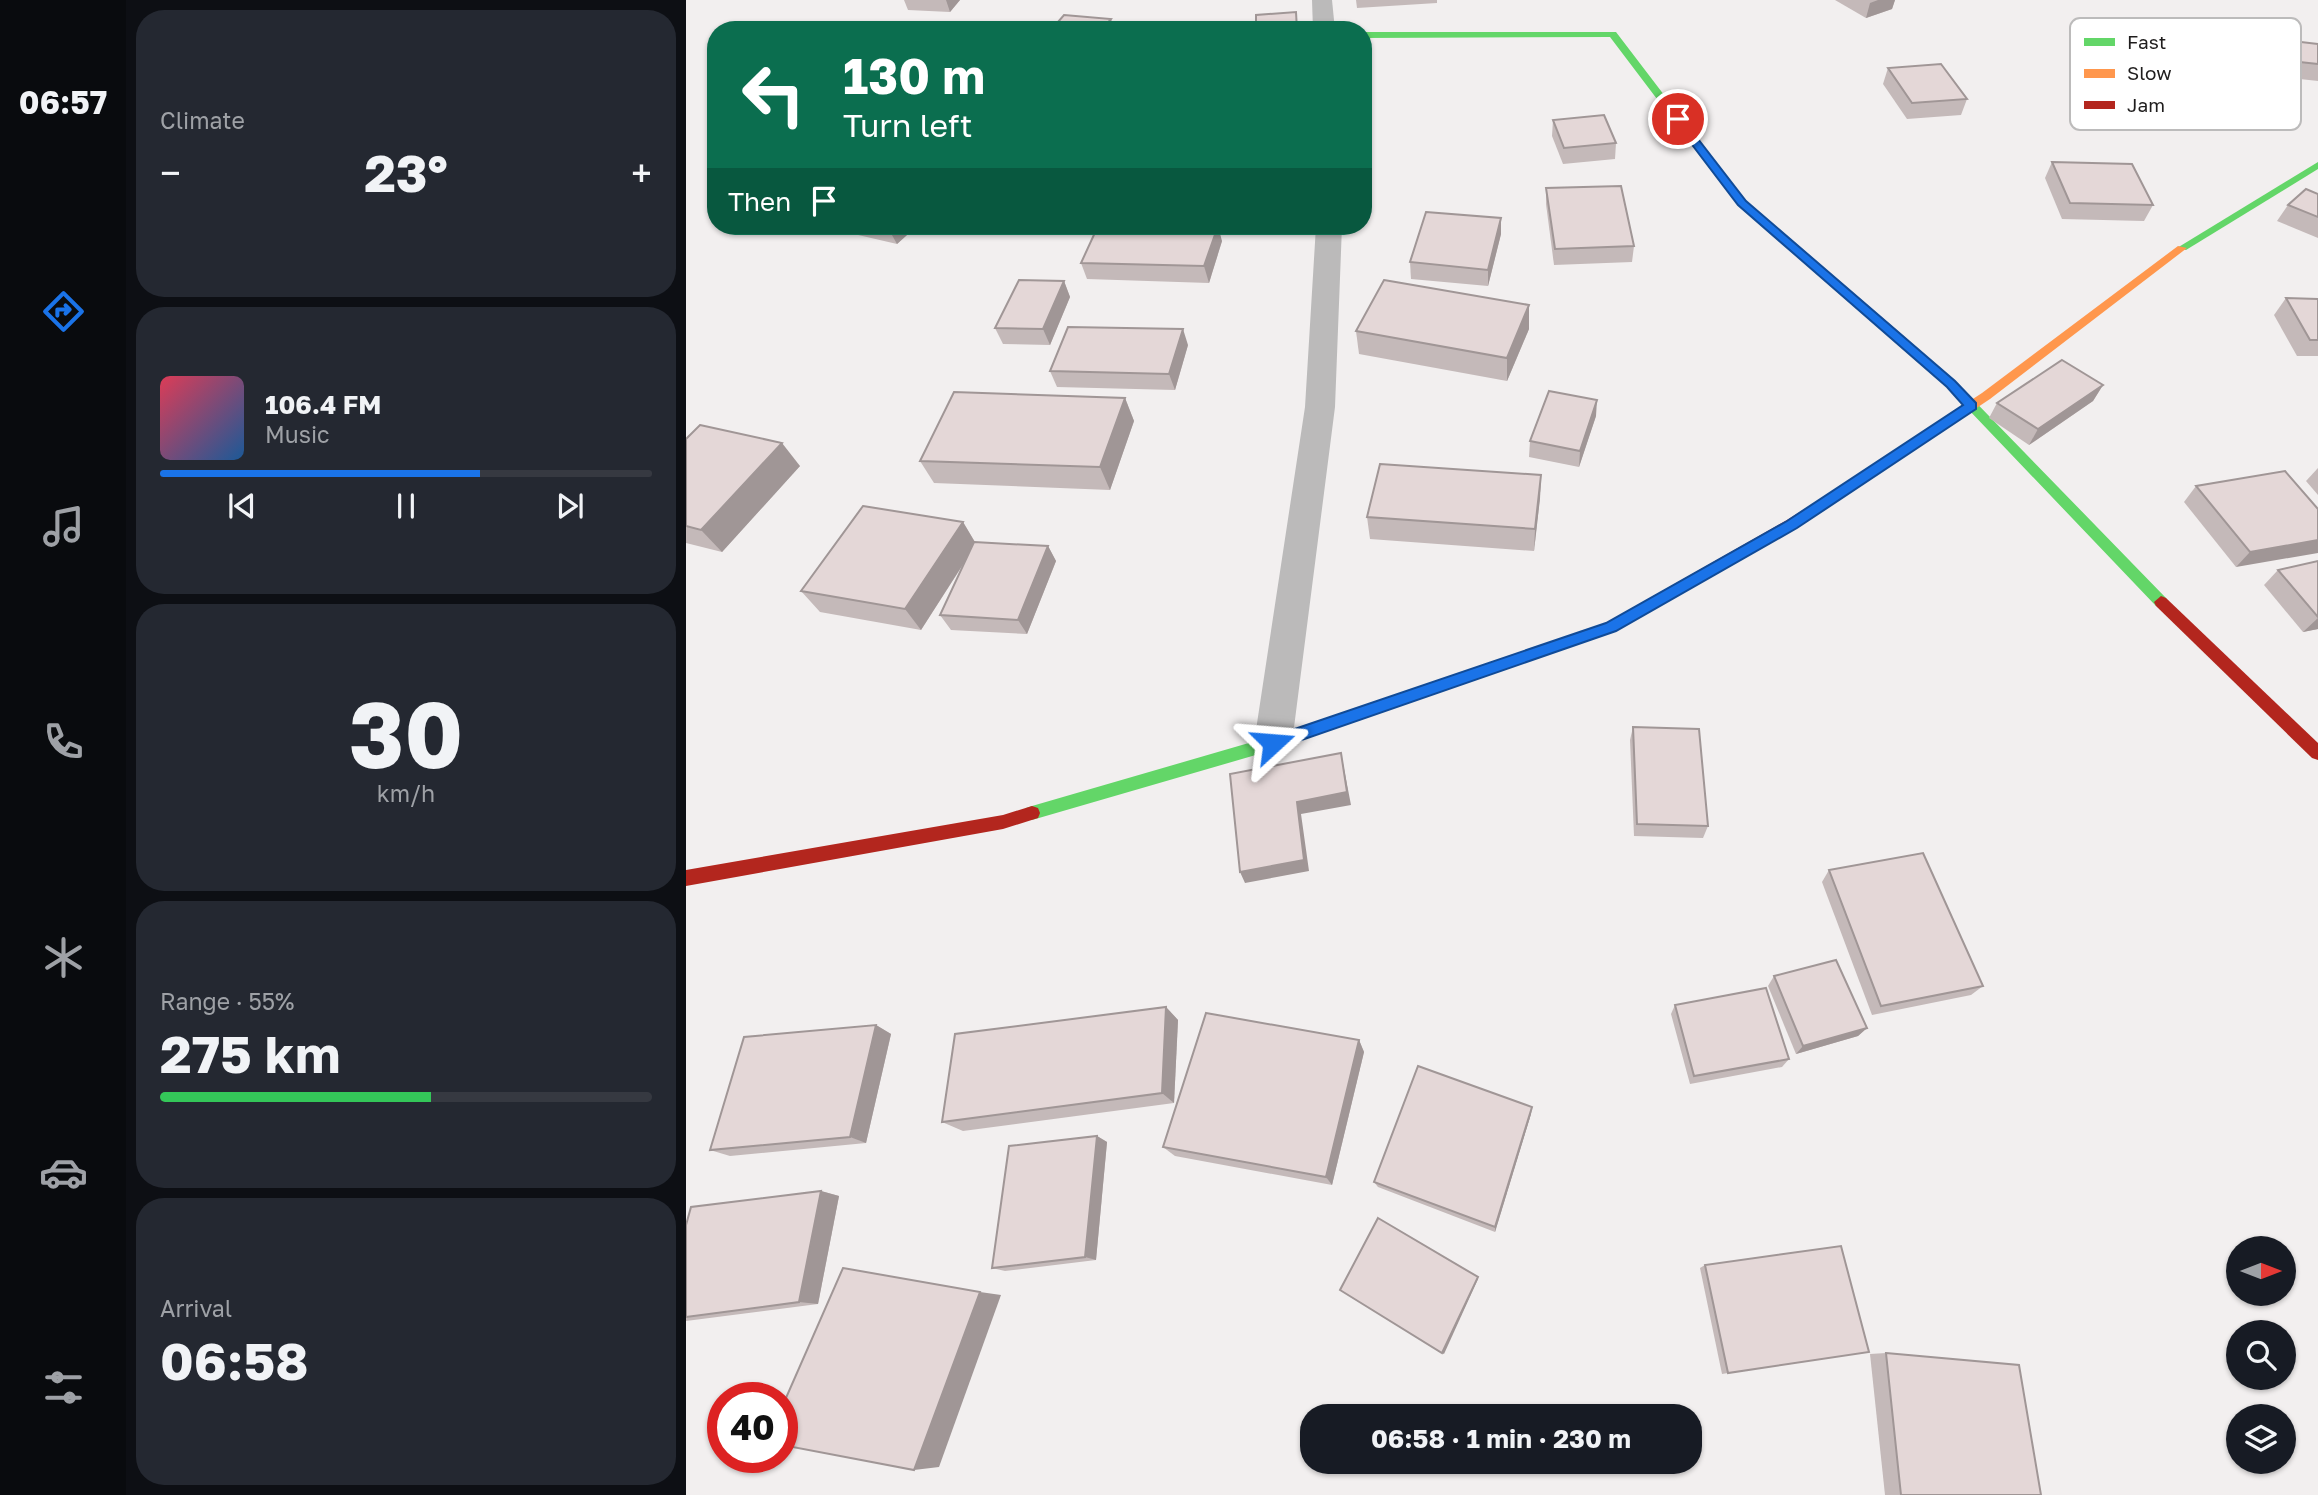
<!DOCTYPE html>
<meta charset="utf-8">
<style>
:root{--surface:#171b24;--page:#242831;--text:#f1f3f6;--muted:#9ea1a6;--line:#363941;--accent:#1a73e8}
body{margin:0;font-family:"Golos Text",sans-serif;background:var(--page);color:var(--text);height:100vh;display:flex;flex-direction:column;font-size:26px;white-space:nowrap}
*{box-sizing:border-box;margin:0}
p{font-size:23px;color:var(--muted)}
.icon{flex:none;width:38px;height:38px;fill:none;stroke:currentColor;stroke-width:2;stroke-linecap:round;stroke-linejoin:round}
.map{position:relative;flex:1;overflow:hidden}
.drawer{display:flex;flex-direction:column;gap:10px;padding:10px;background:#0d0f14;width:560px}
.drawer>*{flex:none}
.banner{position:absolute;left:21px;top:21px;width:665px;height:214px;border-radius:28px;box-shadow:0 2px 5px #0004;background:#0b6e4f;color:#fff;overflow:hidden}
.needle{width:46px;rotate:90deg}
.fabs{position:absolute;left:1540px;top:1236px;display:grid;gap:14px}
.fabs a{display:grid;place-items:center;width:70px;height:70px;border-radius:50%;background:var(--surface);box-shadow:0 2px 5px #0004;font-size:35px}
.speed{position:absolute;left:21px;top:1382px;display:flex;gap:14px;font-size:35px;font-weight:700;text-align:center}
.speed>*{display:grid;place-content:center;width:91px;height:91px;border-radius:50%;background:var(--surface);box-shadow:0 2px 5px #0004;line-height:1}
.speed .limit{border:10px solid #d22;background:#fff;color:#111}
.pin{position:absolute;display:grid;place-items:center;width:60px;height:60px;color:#fff;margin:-30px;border:4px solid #fff;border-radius:50%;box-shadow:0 2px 7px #0007}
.me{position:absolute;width:77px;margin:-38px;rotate:71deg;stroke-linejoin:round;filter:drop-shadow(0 0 5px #0008)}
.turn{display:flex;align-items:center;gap:24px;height:147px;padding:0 21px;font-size:32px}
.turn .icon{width:91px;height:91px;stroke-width:2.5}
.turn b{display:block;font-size:49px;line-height:60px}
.then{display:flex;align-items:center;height:66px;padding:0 21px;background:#0003;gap:14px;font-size:26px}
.big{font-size:52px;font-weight:700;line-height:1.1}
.drawer .tile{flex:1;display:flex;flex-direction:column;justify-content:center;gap:10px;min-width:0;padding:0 24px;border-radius:28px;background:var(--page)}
.drawer .dial{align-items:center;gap:0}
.dial b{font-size:91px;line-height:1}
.song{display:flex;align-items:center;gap:21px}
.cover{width:84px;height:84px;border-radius:10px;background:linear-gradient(135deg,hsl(350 70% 55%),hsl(210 70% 35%))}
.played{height:7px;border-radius:4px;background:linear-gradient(90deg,var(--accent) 65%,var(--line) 65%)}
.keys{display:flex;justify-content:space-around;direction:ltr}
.heat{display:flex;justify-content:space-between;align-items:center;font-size:38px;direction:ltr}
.charge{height:10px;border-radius:5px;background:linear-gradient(90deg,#34c759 55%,var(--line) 0)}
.trip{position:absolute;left:614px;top:1404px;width:402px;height:70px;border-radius:28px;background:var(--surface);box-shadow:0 2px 5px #0004;font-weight:700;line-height:70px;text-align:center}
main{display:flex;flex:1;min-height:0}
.menu{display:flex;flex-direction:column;width:126px;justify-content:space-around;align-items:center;background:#090b0e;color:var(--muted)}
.menu .icon{width:49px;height:49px}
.menu .selected{color:var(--accent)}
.menu b{font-size:32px;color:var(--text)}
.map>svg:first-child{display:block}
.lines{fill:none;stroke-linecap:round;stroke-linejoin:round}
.street{fill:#bbbaba;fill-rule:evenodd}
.fast{fill:#63d668;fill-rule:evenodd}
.slow{fill:#ff974d;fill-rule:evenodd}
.jam{fill:#b3261e;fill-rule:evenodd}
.wall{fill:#c4b9b9}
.shaded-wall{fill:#a09696}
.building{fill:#e4d7d7;stroke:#a09696;stroke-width:2}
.route{fill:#1a73e8;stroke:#114b97;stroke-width:2}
.key{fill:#fff;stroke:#bcbbbb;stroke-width:2}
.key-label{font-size:19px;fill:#1f1d1d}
</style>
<main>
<nav class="menu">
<b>06:57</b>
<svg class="icon selected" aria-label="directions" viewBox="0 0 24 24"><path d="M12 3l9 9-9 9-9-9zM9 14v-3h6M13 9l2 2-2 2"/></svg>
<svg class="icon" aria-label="music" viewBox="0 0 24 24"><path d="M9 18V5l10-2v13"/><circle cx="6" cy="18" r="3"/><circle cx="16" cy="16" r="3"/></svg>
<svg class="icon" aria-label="phone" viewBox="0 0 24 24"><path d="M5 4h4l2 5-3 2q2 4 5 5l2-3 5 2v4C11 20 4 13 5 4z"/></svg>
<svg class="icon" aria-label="climate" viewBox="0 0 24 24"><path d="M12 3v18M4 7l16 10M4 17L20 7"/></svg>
<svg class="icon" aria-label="car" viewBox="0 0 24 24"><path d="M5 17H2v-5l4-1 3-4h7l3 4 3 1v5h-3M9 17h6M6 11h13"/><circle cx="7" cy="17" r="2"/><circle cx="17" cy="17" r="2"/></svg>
<svg class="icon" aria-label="filters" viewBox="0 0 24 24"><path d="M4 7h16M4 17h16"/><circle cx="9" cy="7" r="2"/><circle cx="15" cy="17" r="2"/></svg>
</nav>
<section class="drawer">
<div class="tile"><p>Climate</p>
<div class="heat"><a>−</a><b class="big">23°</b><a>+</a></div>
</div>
<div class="tile">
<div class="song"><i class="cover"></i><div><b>106.4 FM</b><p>Music</p></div></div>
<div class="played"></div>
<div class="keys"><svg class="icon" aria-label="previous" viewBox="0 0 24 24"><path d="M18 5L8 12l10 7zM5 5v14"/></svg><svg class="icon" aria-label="pause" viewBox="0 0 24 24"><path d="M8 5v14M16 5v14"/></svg><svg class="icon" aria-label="next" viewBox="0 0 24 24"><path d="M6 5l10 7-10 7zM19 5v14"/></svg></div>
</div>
<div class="tile dial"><b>30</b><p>km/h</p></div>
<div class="tile"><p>Range · 55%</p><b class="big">275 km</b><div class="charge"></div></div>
<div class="tile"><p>Arrival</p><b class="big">06:58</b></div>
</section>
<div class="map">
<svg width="1632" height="1495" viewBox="0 0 1632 1495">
<rect width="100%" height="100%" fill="#f2efef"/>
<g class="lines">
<g class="street">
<polygon points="626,0 646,0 649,30 627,30"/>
<polygon points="630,226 656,226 649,407 606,743 601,754 587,759 573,754 568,743 619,407"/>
</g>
<g class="fast">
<polygon points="677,32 930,32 1033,167 1024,169 924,37 677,38"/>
<polygon points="1632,162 1632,169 1500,250 1491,248"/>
<polygon points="1217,338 1269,381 1480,598 1482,602 1480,606 1470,606 1261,387 1213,345 1211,342"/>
<polygon points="838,651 843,653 845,657 843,661 587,750 346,820 340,818 338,813 340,808 346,806 587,736"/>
</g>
<polygon class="slow" points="1492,246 1501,248 1304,399 1184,479 1174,479 1174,473 1296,393"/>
<g class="jam">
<polygon points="1024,165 1032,165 1060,201 1221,339 1221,345 1213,345 1052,205 1024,169"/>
<polygon points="1179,471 1184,473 1184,479 1111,528 930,631 838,663 833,661 831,657 833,653 920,623 1101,520"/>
<polygon points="1475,596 1480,598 1632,743 1632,760 1626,758 1470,606 1468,602"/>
<polygon points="346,806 352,808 354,813 352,818 317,829 0,886 0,870 317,815"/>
</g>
</g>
<g class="wall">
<polygon points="218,0 274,0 264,12 222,10"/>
<polygon points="670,0 751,0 751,3 671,8"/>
<polygon points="1149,0 1209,0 1206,9 1180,18"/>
<polygon points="1573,37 1632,44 1632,81 1569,74 1564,53"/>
<polygon points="1202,68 1281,99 1275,115 1221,119 1197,84"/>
<polygon points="867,120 930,143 929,159 877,164 866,136"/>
<polygon points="1366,162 1467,205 1458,221 1376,219 1359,178"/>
<polygon points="860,188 948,246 946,262 868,265 860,204"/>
<polygon points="1632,194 1632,238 1591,221 1602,205"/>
<polygon points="815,218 815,234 802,286 725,279 724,262"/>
<polygon points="141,226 231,226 211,244 142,228"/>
<polygon points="536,241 523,283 401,279 395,263"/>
<polygon points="378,281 384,297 364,345 317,344 309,328"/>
<polygon points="1600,298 1632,299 1632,356 1611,356 1588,315"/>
<polygon points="843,329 821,381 673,354 670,331"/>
<polygon points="502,345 489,390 371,387 364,371"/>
<polygon points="1417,385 1407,401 1343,445 1303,418 1311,403"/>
<polygon points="439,398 448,421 424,490 248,483 234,461"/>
<polygon points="910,416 893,467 843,457 844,441"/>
<polygon points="0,439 114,466 36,552 0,543"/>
<polygon points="1632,468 1632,495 1620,481"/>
<polygon points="855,475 854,498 848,551 684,539 681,517"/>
<polygon points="1510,486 1632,509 1550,567 1498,502"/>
<polygon points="277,522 289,542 362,546 370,561 341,634 265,630 254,615 280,560 235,630 134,612 115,591"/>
<polygon points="1632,561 1632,629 1617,632 1578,585 1592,570"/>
<polygon points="947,727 1022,826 1017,838 948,836 944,740"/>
<polygon points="1143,870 1297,986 1285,995 1186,1015 1136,882"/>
<polygon points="1088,976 1181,1028 1172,1036 1110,1054 1082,986"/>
<polygon points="989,1005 1103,1059 1096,1067 1004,1084 985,1014"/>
<polygon points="480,1007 492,1020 488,1103 277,1131 256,1122"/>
<polygon points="190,1025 205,1034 180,1143 44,1156 24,1150"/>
<polygon points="673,1040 678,1052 646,1185 489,1156 477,1147"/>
<polygon points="845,1114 809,1232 692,1187 688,1182"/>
<polygon points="411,1136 421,1142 410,1260 319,1271 306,1268"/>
<polygon points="135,1191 153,1196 132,1304 0,1321 0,1225"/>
<polygon points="1019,1265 1042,1373 1036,1374 1014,1268"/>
<polygon points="1200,1353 1355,1495 1199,1495 1184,1354"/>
</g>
<g class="shaded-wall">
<polygon points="260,0 274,0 264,12"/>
<polygon points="1192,0 1209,0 1206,9 1180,18 1184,3"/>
<polygon points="425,19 428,30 416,30"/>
<polygon points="815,218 815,234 802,286 802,270"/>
<polygon points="205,226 231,226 211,244 202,228"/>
<polygon points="532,226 536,241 523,283 518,266"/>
<polygon points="378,281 384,297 364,345 357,329"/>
<polygon points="843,305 843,329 821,381 821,358"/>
<polygon points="497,329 502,345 489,390 483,374"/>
<polygon points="1417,385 1407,401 1343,445 1352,429"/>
<polygon points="439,398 448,421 424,490 414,467"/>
<polygon points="911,400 910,416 893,467 894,451"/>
<polygon points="96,443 114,466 36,552 15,530"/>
<polygon points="855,475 854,498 848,551 849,529"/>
<polygon points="277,522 290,544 235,630 219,609"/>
<polygon points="1632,540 1632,553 1550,567 1564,552"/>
<polygon points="362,546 370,561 341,634 332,620"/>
<polygon points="1632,618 1632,629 1617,632"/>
<polygon points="655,753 665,805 615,814 623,871 559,883 554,872 611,802"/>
<polygon points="480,1007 492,1020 488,1103 476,1093"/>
<polygon points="190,1025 205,1034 180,1143 164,1137"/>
<polygon points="1181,1028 1172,1036 1110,1054 1117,1046"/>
<polygon points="673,1040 678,1052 646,1185 640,1177"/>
<polygon points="846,1107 845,1114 809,1232 809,1227"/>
<polygon points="411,1136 421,1142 410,1260 399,1257"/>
<polygon points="135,1191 153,1196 132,1304 113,1302"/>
<polygon points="792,1277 792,1279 758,1354 756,1353"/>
<polygon points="294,1292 315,1295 253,1467 228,1470"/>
</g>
<g class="building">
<polygon points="610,12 611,30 570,30 570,15"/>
<polygon points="378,15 425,19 416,30 365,30"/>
<polygon points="1573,37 1632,44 1632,64 1578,58"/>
<polygon points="1255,64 1281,99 1226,103 1202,68"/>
<polygon points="918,115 930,143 878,148 867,120"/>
<polygon points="1366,162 1446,164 1467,205 1384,203"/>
<polygon points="935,186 948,246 869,249 860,188"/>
<polygon points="1620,189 1632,194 1632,217 1602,205"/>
<polygon points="740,212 815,218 802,270 724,262"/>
<polygon points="412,226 532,226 518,266 395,263"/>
<polygon points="333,280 378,281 357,329 309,328"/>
<polygon points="698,280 843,305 821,358 670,331"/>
<polygon points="1600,298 1632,299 1632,340 1624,340"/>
<polygon points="382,327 497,329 483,374 364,371"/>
<polygon points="1376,360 1417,385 1352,429 1311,403"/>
<polygon points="863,391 911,400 894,451 844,441"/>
<polygon points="268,392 439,398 414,467 234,461"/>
<polygon points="14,425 96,443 15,530 0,526 0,439"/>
<polygon points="694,464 855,475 849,529 681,517"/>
<polygon points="1599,471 1632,509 1632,540 1564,552 1510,486"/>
<polygon points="177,506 277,522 219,609 115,591"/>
<polygon points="288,542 362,546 332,620 254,615"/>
<polygon points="1632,561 1632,617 1592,570"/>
<polygon points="947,727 1013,729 1022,826 951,824"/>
<polygon points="655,753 661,792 611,802 618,860 554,872 544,774"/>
<polygon points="1237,853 1297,986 1195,1006 1143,870"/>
<polygon points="1150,960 1181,1028 1117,1046 1088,976"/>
<polygon points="1080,988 1103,1059 1008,1076 989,1005"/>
<polygon points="480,1007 476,1093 256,1122 269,1034"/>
<polygon points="520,1013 673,1040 640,1177 477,1147"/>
<polygon points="190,1025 164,1137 24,1150 58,1037"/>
<polygon points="732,1066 846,1107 809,1227 688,1182"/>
<polygon points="411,1136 399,1257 306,1268 323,1146"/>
<polygon points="135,1191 113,1302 0,1317 0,1225 5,1207"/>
<polygon points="692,1218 792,1277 756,1353 654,1290"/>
<polygon points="1155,1246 1183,1352 1042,1373 1019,1265"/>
<polygon points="157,1268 294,1292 228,1470 96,1445 96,1407"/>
<polygon points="1200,1353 1333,1365 1355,1495 1215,1495"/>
</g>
<polygon class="route" points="988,117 995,117 1060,201 1269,381 1290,403 1290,409 1111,528 930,631 587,750 582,748 579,743 582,738 920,623 1101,521 1277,405 1261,387 1052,205 988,121"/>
<rect x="1384" y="18" width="231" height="112" rx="10" class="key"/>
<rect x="1398" y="38" width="31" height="8" fill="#63d668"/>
<rect x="1398" y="69" width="31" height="9" fill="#ff974d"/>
<rect x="1398" y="101" width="31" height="8" fill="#b3261e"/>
<g class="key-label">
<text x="1441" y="49">Fast</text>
<text x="1441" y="80">Slow</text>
<text x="1441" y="112">Jam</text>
</g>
</svg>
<div class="fabs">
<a><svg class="needle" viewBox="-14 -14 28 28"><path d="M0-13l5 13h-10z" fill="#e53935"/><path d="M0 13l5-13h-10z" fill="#9ea1a6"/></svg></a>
<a><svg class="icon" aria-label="search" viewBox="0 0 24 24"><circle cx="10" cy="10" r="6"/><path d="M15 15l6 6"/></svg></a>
<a><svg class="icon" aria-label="layers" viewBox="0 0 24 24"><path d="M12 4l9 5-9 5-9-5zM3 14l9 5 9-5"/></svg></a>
</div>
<div class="speed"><div class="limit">40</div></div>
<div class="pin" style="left:992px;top:119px;background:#d93025"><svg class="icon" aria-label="arrive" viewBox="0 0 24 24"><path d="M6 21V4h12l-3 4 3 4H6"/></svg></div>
<svg class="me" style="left:587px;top:743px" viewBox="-20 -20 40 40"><path d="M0-17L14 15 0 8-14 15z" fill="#1a73e8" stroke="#fff" stroke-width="4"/></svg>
<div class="trip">06:58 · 1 min · 230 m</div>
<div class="banner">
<div class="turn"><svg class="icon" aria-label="left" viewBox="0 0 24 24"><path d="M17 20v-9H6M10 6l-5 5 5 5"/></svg><div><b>130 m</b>Turn left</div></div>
<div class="then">Then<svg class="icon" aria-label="arrive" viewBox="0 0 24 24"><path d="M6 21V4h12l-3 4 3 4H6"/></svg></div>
</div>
</div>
</main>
